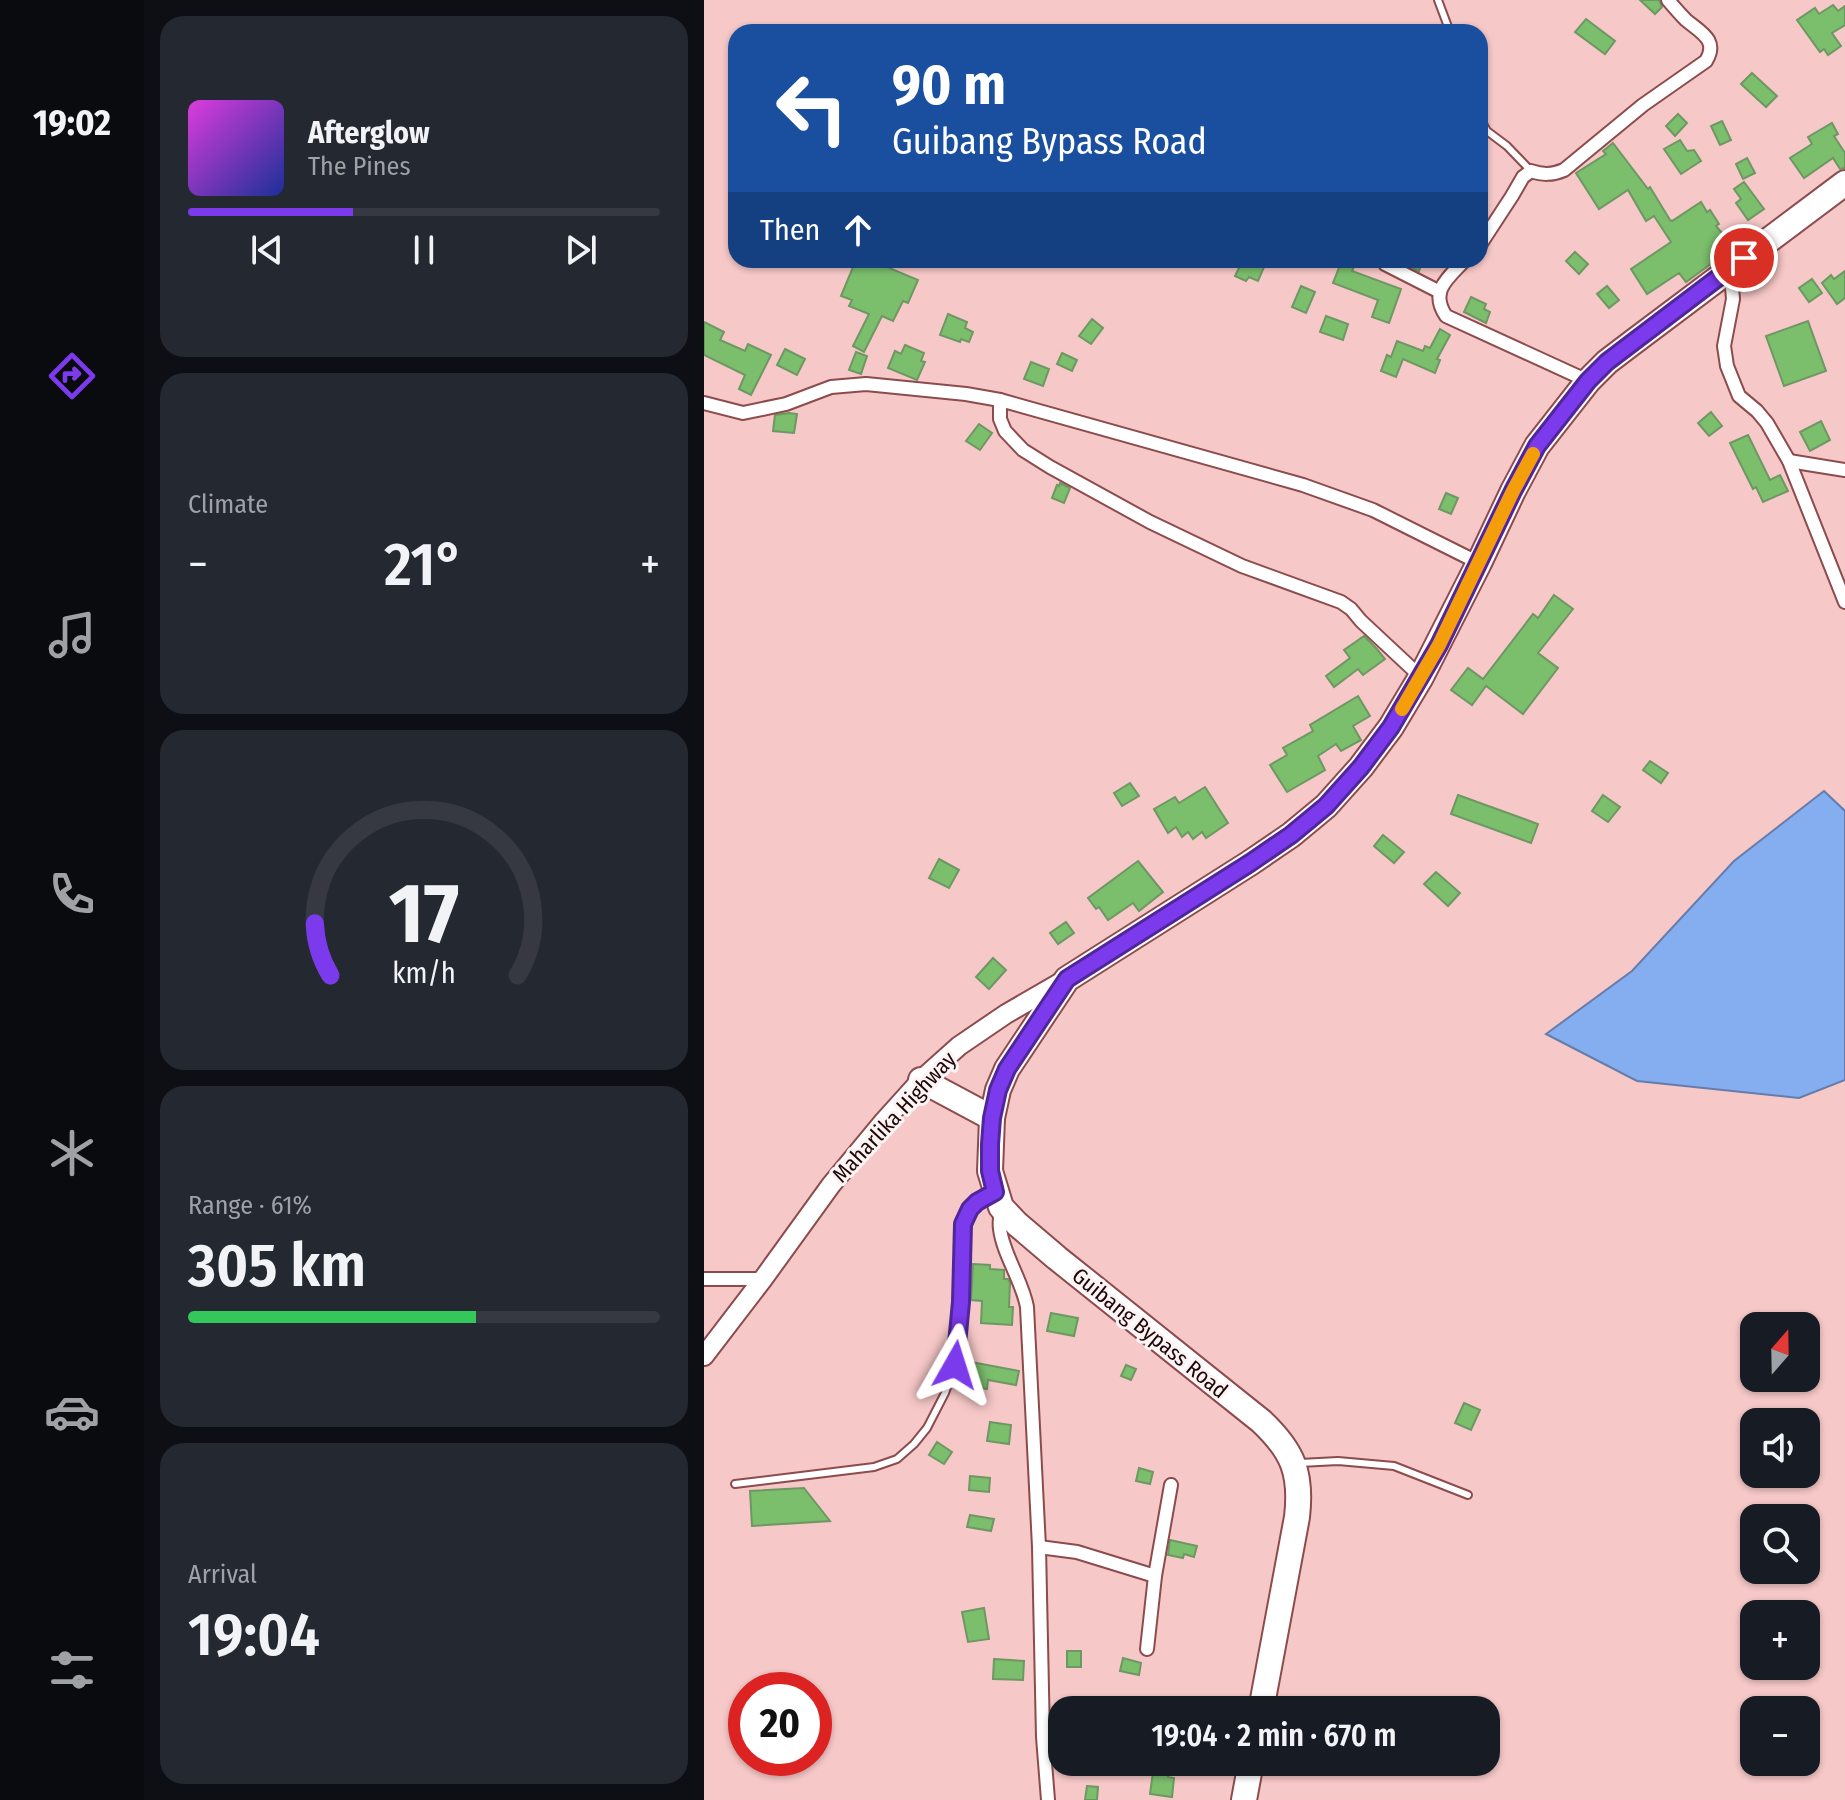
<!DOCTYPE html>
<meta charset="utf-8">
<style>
:root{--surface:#171b24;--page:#242831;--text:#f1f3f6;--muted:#9ea1a6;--line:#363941;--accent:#7c3aed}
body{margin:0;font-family:"Fira Sans Condensed",sans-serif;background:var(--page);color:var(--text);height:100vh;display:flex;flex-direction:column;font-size:30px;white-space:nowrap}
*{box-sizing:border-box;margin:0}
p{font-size:26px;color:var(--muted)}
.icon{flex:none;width:44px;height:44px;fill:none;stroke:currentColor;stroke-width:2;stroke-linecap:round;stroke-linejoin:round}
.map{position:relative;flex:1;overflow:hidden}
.side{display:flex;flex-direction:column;gap:16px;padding:16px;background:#0d0f14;width:560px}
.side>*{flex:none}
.guide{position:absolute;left:24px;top:24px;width:760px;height:244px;border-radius:24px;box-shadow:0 2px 6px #0004;background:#1a4fa0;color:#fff;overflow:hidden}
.needle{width:52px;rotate:20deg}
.tools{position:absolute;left:1036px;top:1312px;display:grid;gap:16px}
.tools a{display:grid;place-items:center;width:80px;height:80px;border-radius:16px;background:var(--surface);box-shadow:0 2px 6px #0004;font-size:40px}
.speed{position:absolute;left:24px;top:1672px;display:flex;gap:16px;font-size:40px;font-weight:700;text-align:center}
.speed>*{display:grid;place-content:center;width:104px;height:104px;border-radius:50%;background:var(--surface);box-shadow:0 2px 6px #0004;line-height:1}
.speed .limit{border:12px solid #d22;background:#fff;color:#111}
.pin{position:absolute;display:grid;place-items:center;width:68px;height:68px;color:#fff;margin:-34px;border:4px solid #fff;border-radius:50%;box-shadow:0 2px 8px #0007}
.me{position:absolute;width:88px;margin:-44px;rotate:6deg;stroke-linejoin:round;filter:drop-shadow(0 0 6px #0008)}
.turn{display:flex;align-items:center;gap:28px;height:168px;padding:0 32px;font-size:36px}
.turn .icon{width:104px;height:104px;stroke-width:2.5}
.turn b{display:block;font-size:56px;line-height:68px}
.then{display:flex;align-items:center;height:76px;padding:0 32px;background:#0003;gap:16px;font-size:30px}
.big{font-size:60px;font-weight:600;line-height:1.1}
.side .tile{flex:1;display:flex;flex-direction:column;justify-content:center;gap:12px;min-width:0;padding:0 28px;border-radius:24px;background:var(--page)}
.side .dial{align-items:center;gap:0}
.dial svg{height:208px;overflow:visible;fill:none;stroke:var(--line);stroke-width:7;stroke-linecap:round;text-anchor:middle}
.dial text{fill:var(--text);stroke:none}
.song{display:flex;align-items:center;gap:24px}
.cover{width:96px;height:96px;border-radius:12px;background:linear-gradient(135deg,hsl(300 70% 55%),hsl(230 70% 35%))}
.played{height:8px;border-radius:4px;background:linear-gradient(90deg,var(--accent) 35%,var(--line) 35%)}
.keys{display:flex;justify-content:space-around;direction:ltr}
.heat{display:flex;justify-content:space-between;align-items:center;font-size:44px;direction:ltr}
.charge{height:12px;border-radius:6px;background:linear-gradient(90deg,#34c759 61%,var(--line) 0)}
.trip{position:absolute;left:344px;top:1696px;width:452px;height:80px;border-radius:24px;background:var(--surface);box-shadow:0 2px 6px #0004;font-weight:600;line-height:80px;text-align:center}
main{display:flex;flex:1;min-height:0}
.tab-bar{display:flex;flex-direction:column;width:144px;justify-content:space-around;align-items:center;background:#090b0e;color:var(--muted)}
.tab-bar .icon{width:56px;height:56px}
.tab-bar .selected{color:var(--accent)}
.tab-bar b{font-size:36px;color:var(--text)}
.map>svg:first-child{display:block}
.water{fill:#85aef0;stroke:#667caa;stroke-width:2}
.building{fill:#7bbe6c;stroke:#6e9764;stroke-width:2}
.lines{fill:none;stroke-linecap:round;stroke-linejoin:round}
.lane-casing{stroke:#8c4b4c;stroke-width:10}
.street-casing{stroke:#8c4b4c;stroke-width:16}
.secondary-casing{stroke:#8c4b4c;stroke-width:22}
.highway-casing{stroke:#8c4b4c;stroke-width:28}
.lane{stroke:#fff;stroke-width:6}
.street{stroke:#fff;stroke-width:12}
.secondary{stroke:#fff;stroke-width:18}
.highway{stroke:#fff;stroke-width:24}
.route-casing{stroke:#51269a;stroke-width:20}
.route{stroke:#7c3aed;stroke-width:14}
.slow{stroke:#f59e0b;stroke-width:14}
.labels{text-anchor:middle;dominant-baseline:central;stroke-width:6;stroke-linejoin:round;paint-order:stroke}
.street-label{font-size:22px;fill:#1e0607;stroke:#fcf4f4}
</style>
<main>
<nav class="tab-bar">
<b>19:02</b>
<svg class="icon selected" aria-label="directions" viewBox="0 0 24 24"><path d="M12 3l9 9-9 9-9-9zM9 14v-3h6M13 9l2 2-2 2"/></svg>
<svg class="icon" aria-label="music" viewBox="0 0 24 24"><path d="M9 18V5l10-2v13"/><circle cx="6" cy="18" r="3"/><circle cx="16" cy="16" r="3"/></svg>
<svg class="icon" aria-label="phone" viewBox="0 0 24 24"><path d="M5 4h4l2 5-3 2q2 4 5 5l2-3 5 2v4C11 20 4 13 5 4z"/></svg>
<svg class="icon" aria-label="climate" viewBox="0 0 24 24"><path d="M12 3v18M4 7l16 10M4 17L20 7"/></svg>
<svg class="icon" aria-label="car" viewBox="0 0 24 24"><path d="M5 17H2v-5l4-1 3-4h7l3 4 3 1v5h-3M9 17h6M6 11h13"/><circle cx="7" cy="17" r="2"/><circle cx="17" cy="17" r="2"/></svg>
<svg class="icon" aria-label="filters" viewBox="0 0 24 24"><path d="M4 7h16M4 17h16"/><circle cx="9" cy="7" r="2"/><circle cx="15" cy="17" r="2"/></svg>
</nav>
<section class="side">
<div class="tile">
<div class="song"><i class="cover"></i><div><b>Afterglow</b><p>The Pines</p></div></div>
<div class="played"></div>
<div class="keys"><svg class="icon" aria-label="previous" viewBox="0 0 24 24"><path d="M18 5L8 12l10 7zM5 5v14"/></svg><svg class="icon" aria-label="pause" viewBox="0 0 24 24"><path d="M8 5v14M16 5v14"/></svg><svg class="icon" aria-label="next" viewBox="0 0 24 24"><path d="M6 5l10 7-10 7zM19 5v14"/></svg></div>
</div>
<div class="tile"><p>Climate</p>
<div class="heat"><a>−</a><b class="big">21°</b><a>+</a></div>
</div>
<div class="tile dial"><svg viewBox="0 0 100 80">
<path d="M14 69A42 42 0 1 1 86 69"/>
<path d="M14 69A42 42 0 0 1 8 49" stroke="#7c3aed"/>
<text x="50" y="56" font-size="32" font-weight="700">17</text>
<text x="50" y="72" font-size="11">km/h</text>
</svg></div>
<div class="tile"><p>Range · 61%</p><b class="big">305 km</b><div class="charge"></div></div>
<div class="tile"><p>Arrival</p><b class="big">19:04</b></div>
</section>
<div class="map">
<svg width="1141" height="1800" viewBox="0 0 1141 1800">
<rect width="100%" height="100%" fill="#f6c8c7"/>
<polygon class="water" points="1120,791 1141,811 1141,1080 1095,1098 933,1081 842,1034 928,971 1030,861"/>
<g class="building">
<polygon points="936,0 955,0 958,7 951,14"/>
<polygon points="1129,5 1134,11 1141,6 1141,25 1128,33 1137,46 1124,55 1120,49 1116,52 1093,20 1111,8 1115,14"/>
<polygon points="882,19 911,41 901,54 871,32"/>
<polygon points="1048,73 1073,96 1062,107 1037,84"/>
<polygon points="974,114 983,123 971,136 962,126"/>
<polygon points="1018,121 1027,140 1016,145 1007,126"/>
<polygon points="1128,123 1134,134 1130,136 1141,153 1141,168 1136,169 1129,158 1100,178 1086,158 1108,144 1104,137"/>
<polygon points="976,140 983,151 990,150 997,161 977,174 960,149"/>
<polygon points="909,143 944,189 946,187 966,220 968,221 997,202 1003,212 1006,210 1015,224 1012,226 1030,247 982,282 975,273 943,294 927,269 967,242 950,216 942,221 924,190 895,209 872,173 902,154 899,151"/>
<polygon points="1043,158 1051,173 1039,179 1032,164"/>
<polygon points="1040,182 1060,209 1044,220 1032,203 1037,199 1030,189"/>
<polygon points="871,252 884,264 875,274 862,261"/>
<polygon points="152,260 180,260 178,265 214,280 204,303 199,301 189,321 178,316 160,352 149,346 165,314 145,306 148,300 137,296"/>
<polygon points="539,260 563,260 554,281 545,277 542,281 531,276"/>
<polygon points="638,260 653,260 648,271 697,289 685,323 668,317 674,300 629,283"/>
<polygon points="693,260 719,260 715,271"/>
<polygon points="1141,271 1141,298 1133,304 1118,283 1127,275 1130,279"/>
<polygon points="1108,279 1118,293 1105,302 1095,288"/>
<polygon points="597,286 611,292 602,313 588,307"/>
<polygon points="903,286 915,300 905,308 893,294"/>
<polygon points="767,297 782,304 780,309 786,312 782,323 760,312"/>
<polygon points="244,314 263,322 261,328 269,332 265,342 257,339 256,342 236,335"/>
<polygon points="622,316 644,324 639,340 616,332"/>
<polygon points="388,319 399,328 387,344 375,336"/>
<polygon points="1104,321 1122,371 1080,386 1062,336"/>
<polygon points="0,322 20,332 16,340 41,351 44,344 67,355 47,395 35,389 41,375 0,355"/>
<polygon points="736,329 746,335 733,359 736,360 731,373 699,359 692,377 677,371 683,355 687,357 693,341 719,351 721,346 726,348"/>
<polygon points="201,345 220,353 217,361 221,362 213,380 184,368 191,351 197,354"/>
<polygon points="81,349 101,359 93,375 73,365"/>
<polygon points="152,352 163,356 157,374 145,370"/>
<polygon points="358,353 373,360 368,371 353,364"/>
<polygon points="327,362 345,369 339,386 320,379"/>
<polygon points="1007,412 1018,426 1005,436 994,423"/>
<polygon points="85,413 93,414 90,433 69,431 71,415"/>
<polygon points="1117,421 1126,440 1106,451 1096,432"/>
<polygon points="275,424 288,433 276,450 262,441"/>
<polygon points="1044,435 1066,480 1076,475 1084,491 1059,502 1052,487 1049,489 1026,443"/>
<polygon points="356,483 366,488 360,503 348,498 353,485 355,486"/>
<polygon points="742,493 754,498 747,514 735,509"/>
<polygon points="850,595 869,609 834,653 854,668 819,714 782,686 768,705 747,690 764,668 779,679 829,614 834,618"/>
<polygon points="660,636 672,648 681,659 659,675 654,669 630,687 622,676 646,658 640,650"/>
<polygon points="654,696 666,716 649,726 657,740 637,751 632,744 614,756 621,770 583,792 566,765 583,755 579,748 609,731 606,725"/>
<polygon points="946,761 964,773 957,783 939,770"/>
<polygon points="426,783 435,796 418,806 410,793"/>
<polygon points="501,787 524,823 502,838 498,832 489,839 484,832 478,837 472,827 464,833 450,809 471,797 475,803"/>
<polygon points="754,795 834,824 827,843 747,814"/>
<polygon points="899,795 916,807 904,822 888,811"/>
<polygon points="679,835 700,852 690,863 670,846"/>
<polygon points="235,859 255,870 245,888 225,878"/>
<polygon points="434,861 459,892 435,911 429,903 404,920 395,907 392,909 384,898"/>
<polygon points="732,872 756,893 744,906 720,884"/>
<polygon points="362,922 370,933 354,944 346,933"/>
<polygon points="289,958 302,970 285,989 272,977"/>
<polygon points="269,1264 286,1265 286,1269 300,1270 300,1279 304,1279 306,1283 305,1307 309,1307 308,1325 277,1323 278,1301 267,1300"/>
<polygon points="347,1313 374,1318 370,1336 343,1331"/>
<polygon points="267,1362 315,1371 312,1385 284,1380 283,1389 264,1386"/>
<polygon points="422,1365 432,1369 427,1380 417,1376"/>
<polygon points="760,1403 776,1410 767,1430 751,1423"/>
<polygon points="286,1422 307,1425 305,1444 283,1441"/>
<polygon points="233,1442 248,1452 240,1464 225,1455"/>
<polygon points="435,1468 449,1472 446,1484 432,1481"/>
<polygon points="266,1476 286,1478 285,1492 265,1490"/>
<polygon points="100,1488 126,1521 48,1526 46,1491"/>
<polygon points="266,1515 290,1519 287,1531 263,1527"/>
<polygon points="466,1540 493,1546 490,1557 480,1554 479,1558 464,1555"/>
<polygon points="280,1608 285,1639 264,1642 258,1612"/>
<rect x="363" y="1651" width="14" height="16"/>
<polygon points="419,1658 437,1663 435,1675 416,1671"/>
<polygon points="290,1659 320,1661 319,1680 289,1679"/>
<polygon points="449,1772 464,1774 464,1777 470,1778 468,1797 446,1794"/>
<polygon points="383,1786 394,1787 393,1800 381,1800"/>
</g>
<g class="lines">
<g class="lane-casing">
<g id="lane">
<polyline points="734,0 746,32"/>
<polyline points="776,118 783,131 803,146 827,171"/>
<polyline points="596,1463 634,1461 690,1466 764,1495"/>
<polyline points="31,1484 170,1467 193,1459 210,1444 223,1428 241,1393 251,1365 257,1302 259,1224 266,1209 273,1202 288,1194"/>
</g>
</g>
<g class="street-casing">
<g id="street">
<path d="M776 245 808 196 819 177 827 171C839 175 848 175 860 170L939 105 1002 61C1015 40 996 32 982 20 976 14 970 7 964 0"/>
<polyline points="679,260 681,264 736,292"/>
<path d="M761 260C744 278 725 291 742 316L884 381"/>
<polyline points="1020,273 1028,287 1029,299 1020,346 1023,366 1035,396 1053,411 1063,423 1085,461 1141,602"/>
<polyline points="296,400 599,485 669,510 775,563"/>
<polyline points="0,403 39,413 82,404 127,387 162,384 262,394 296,400 296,419 301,431 319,450 346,467 446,522 538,566 637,602 647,609 657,621 717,677"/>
<polyline points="1085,461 1141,470"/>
<path d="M297 1210C296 1216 295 1223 296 1229 299 1254 318 1280 323 1307L335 1547 339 1737 344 1800"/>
<polyline points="0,1279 59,1279"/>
<polyline points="335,1547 373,1552 451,1576"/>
<polyline points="443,1649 451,1576 467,1485"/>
</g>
</g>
<g class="secondary-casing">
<polyline id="secondary" points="0,1356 59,1279 127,1185 180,1121 217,1080 255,1046 302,1014 359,981"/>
</g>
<g class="highway-casing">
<g id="highway">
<polyline points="217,1080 288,1118"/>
<path d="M557 1710 593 1517C598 1473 589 1451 557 1421L353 1258 313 1224 297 1207 286 1171 288 1118 294 1090 303 1069 363 979 546 863 587 835 622 806 657 767 687 727 717 677 775 563 809 491 833 446 884 381 903 362 928 343 1141 183"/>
<polyline points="540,1800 547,1762"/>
</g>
</g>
<use href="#lane" class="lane"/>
<use href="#street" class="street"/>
<use href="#secondary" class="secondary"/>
<use href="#highway" class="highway"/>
</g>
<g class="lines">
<g class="route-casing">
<polyline id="route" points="251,1365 257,1302 259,1224 266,1209 273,1202 291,1192 286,1171 286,1144 288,1118 294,1090 303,1069 363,979 546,863 587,835 622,806 657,767 687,727 735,645 809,491 833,446 884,381 903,362 1040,258"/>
</g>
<use href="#route" class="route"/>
<polyline class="slow" points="698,709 735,645 809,491 829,454"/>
</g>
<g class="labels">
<g class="street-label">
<text transform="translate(190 1117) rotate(-47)">Maharlika Highway</text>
<text transform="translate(446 1333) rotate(39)">Guibang Bypass Road</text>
</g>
</g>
</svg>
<div class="tools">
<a><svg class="needle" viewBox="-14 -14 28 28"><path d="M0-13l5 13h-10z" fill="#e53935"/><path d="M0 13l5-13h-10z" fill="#9ea1a6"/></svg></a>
<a><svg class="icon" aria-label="sound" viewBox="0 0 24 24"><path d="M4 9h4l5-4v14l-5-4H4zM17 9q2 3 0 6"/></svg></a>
<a><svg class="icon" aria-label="search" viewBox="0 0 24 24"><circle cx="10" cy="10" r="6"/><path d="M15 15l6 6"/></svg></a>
<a>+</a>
<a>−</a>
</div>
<div class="speed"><div class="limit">20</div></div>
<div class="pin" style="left:1040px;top:258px;background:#d93025"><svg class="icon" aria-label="arrive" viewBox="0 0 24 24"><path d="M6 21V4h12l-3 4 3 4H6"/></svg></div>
<svg class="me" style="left:251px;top:1365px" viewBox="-20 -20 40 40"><path d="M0-17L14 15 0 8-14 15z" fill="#7c3aed" stroke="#fff" stroke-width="4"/></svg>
<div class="trip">19:04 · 2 min · 670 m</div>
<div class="guide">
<div class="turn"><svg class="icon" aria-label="left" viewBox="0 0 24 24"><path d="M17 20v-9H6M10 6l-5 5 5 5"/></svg><div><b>90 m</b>Guibang Bypass Road</div></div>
<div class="then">Then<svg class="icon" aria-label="ahead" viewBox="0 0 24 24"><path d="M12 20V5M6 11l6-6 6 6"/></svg></div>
</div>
</div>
</main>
